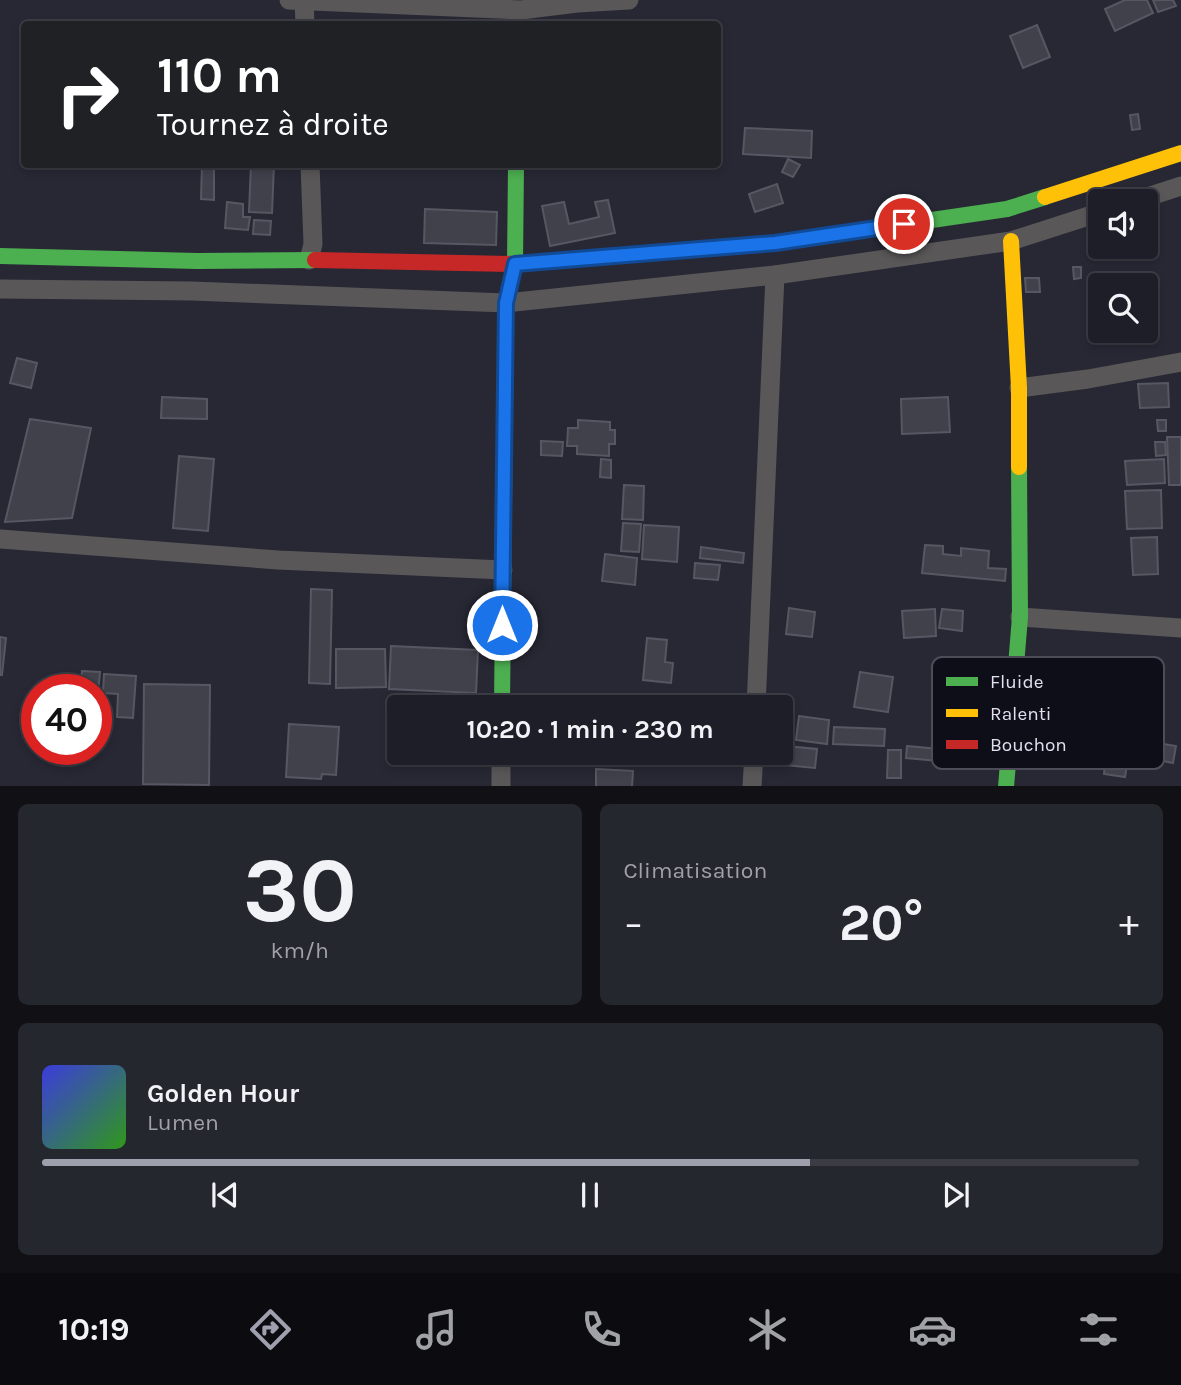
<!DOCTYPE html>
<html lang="fr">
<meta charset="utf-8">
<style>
:root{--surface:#1d1e27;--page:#25272f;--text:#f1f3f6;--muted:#a0a2a7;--line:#3b3c44;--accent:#9fa0ae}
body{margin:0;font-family:Karla,sans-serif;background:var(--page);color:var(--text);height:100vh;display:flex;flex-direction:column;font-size:26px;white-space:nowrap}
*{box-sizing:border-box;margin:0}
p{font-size:23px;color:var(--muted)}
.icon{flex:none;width:38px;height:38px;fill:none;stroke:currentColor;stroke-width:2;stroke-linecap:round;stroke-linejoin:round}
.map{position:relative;height:786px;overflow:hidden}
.panel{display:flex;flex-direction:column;gap:18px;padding:18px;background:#101015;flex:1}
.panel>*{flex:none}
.banner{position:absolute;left:21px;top:21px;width:700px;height:147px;border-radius:7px;box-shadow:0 4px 10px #0003,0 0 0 2px var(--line);background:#202124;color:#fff;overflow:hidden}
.fabs{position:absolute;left:1088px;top:189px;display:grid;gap:14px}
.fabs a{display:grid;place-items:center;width:70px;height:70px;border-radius:7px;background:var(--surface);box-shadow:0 4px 10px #0003,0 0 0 2px var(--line);font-size:35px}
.speed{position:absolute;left:21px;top:674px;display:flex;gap:14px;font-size:35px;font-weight:700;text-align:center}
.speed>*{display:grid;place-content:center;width:91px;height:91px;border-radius:50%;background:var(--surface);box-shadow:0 4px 10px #0003,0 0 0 2px var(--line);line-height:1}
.speed .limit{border:10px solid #d22;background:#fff;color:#111}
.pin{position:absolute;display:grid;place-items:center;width:60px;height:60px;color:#fff;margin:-30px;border:4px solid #fff;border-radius:50%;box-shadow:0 2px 7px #0007}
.me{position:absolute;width:77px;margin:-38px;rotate:0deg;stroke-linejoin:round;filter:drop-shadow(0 0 5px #0008)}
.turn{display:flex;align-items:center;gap:24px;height:147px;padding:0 21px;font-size:32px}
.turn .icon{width:91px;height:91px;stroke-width:2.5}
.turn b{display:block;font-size:49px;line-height:60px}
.big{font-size:52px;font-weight:700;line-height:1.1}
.panel .card{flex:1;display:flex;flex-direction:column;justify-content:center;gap:10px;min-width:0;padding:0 24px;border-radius:10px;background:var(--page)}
.panel .dial{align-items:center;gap:0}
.dial b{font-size:91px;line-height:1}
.song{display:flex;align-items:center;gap:21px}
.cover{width:84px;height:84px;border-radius:10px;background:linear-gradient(135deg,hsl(240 70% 55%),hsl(110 70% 35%))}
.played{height:7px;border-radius:4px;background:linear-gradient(90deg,var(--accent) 70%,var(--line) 70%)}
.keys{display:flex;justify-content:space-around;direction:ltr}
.heat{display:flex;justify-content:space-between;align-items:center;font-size:38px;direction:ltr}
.panel .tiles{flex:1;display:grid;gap:18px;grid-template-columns:1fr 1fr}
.card:last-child{grid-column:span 2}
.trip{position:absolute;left:387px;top:695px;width:406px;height:70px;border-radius:7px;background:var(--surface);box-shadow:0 4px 10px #0003,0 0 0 2px var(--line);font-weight:700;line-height:70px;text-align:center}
.dock{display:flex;height:112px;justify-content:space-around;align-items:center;background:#0c0c10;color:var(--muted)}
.dock .icon{width:49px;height:49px}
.dock .current{color:var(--accent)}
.dock b{font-size:32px;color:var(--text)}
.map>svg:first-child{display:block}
.building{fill:#40414b;stroke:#565762;stroke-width:2}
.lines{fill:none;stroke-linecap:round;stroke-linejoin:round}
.street{stroke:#5a5758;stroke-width:19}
.fast{stroke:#4caf50;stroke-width:16}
.slow{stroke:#ffc107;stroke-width:16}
.jam{stroke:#c62828;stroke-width:16}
.route-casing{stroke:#114b97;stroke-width:18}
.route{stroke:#1a73e8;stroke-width:12}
.key{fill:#0d0e18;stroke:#4c4d59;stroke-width:2}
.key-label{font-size:19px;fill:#dfe1f0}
</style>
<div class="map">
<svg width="1181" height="787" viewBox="0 0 1181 787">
<rect width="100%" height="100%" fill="#272834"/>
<g class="building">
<polygon points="1125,0 1147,0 1153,13 1115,31 1105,9"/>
<polygon points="1153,0 1173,0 1176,6 1158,12"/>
<polygon points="1037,25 1050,57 1023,68 1010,36"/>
<polygon points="1138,114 1140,129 1132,130 1130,115"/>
<polygon points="745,128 812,131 811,158 743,154"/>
<polygon points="788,159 800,165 793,177 782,172"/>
<polygon points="202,164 214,164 214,200 201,199"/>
<polygon points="251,164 274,164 272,213 249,212"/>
<polygon points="777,184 783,203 755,212 749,194"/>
<polygon points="608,200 615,233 550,246 542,206 564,202 569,224 599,217 595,202"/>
<polygon points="227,202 243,204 243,217 250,217 248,230 225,228"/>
<polygon points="425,209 497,212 496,245 424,243"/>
<polygon points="254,220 271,221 270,235 253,234"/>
<polygon points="1073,267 1081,267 1081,278 1074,279"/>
<polygon points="1025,278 1039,278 1040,292 1026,292"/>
<polygon points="17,358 37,363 31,388 10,383"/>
<polygon points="1168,383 1169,407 1140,408 1138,384"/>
<polygon points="162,397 207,399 207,419 161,418"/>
<polygon points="948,397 950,432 902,434 901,399"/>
<polygon points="30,419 91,428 72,518 5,522"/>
<polygon points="578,420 610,422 610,430 615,430 615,444 609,444 609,456 577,454 577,446 567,446 568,428 578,428"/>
<polygon points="1157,420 1166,420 1166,431 1158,431"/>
<polygon points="1167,437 1181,437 1181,485 1169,485"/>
<polygon points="541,441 563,442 562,456 541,455"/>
<polygon points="1155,442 1165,442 1166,455 1156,456"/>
<polygon points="179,456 214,459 208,531 173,528"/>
<polygon points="601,459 611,460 611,478 600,477"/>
<polygon points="1164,459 1165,483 1127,485 1125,461"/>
<polygon points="624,485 644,486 643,520 622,519"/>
<polygon points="1161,490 1162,528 1127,529 1125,491"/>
<polygon points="623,523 641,524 639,552 621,551"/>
<polygon points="644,525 679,527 677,562 642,559"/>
<polygon points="1157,537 1158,574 1133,575 1131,538"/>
<polygon points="925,545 943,546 943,554 961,556 961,548 989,551 988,568 1006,569 1005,581 922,573"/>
<polygon points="701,547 744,553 743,563 700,558"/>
<polygon points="605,554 637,558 635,585 602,581"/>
<polygon points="695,563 720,565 718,580 694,578"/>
<polygon points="311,589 332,590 330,684 309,683"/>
<polygon points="789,608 815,612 812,637 786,634"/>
<polygon points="935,609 936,636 904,638 902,611"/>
<polygon points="942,609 963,611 962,631 939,628"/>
<polygon points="0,637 6,638 2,675 0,675"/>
<polygon points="647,638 667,640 665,662 673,663 671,683 643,680"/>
<polygon points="391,646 478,650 476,693 389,689"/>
<polygon points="336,649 385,649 386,687 336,688"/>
<polygon points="82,671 100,672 97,705 96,690 80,690"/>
<polygon points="860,672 893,677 888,712 854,707"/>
<polygon points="104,674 136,676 133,718 117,717 118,694 103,693"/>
<polygon points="144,684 210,685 209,785 143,784"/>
<polygon points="799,716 829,720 827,744 796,740"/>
<polygon points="289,724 339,727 336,775 322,774 321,779 286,777"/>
<polygon points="834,727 885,729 884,746 833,744"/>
<polygon points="1146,741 1176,746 1173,763 1143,757"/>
<polygon points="786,746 817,749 815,768 785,765"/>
<polygon points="907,746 939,749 938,761 906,758"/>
<polygon points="1107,749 1129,752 1125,777 1104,774"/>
<polygon points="888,750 901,750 901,778 887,778"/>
<polygon points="596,769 633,771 632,787 596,787"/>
</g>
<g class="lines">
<g class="street">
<polyline points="289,0 521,10 577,3 629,0"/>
<polyline points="304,0 305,24"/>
<polyline points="1135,201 1181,186"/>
<polyline points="309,260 313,244 310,164"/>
<polyline points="0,289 192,291 506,303 775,275 1011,241 1101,212"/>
<polyline points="1019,388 1088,379 1181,362"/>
<polyline points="0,539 278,560 503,570"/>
<polyline points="1020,617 1181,628"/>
<polyline points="756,707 775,275"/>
<polyline points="501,787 501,752"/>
<polyline points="752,787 754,752"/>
</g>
<g class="fast">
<polyline points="691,250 775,243 1007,209 1045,197"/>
<polyline points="0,256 197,261 315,260"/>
<polyline points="502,707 506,303 515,264 516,164"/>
<polyline points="1006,787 1020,617 1019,467"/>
</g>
<g class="slow">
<polyline points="1045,197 1181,153"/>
<polyline points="1011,241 1019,388 1019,467"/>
</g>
<polyline class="jam" points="315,260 515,264 691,250"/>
</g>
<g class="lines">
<g class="route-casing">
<polyline id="route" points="502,625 506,303 515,264 775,243 904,224"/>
</g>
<use href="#route" class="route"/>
</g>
<rect x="932" y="657" width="232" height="112" rx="10" class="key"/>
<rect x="946" y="677" width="32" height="9" fill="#4caf50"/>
<rect x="946" y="709" width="32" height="8" fill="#ffc107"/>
<rect x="946" y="740" width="32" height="9" fill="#c62828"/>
<g class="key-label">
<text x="990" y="688">Fluide</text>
<text x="990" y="720">Ralenti</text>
<text x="990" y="751">Bouchon</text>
</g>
</svg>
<div class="fabs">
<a><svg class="icon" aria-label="sound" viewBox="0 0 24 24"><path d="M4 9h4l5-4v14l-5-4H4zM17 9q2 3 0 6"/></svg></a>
<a><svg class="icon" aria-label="search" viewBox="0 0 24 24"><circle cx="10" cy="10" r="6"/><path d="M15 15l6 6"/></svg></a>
</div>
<div class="speed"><div class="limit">40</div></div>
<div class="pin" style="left:904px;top:224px;background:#d93025"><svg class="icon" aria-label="arrive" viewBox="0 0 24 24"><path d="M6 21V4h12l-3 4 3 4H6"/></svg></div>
<svg class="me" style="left:502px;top:625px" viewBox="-20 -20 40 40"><circle r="17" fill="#1a73e8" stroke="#fff" stroke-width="3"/><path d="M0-11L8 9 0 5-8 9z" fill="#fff"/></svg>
<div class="trip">10:20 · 1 min · 230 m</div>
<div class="banner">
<div class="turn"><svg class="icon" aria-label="right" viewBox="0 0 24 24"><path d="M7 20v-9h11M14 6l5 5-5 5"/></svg><div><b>110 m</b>Tournez à droite</div></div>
</div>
</div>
<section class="panel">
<div class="tiles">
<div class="card dial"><b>30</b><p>km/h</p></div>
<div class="card"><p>Climatisation</p>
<div class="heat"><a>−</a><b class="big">20°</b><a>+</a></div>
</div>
<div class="card">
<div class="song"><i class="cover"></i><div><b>Golden Hour</b><p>Lumen</p></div></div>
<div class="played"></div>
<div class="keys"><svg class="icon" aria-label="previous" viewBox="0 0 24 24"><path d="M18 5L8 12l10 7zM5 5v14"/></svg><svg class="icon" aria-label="pause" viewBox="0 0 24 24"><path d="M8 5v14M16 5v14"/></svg><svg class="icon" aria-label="next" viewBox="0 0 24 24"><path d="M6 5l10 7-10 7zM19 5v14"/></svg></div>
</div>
</div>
</section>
<nav class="dock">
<b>10:19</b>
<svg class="icon current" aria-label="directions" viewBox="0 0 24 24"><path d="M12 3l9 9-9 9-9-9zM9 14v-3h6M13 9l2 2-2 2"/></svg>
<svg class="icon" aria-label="music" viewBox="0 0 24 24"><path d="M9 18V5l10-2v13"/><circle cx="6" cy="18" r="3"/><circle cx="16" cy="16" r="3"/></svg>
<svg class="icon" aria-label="phone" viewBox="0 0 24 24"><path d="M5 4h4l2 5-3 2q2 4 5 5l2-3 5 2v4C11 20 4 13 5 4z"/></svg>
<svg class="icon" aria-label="climate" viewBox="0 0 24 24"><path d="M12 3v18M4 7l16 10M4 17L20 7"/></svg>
<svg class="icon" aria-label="car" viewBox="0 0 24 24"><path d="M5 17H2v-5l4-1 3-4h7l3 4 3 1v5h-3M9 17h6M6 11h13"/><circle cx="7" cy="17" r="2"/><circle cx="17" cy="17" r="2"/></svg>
<svg class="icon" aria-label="filters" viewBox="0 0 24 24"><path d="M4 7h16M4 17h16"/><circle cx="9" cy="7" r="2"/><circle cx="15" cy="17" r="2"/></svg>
</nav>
